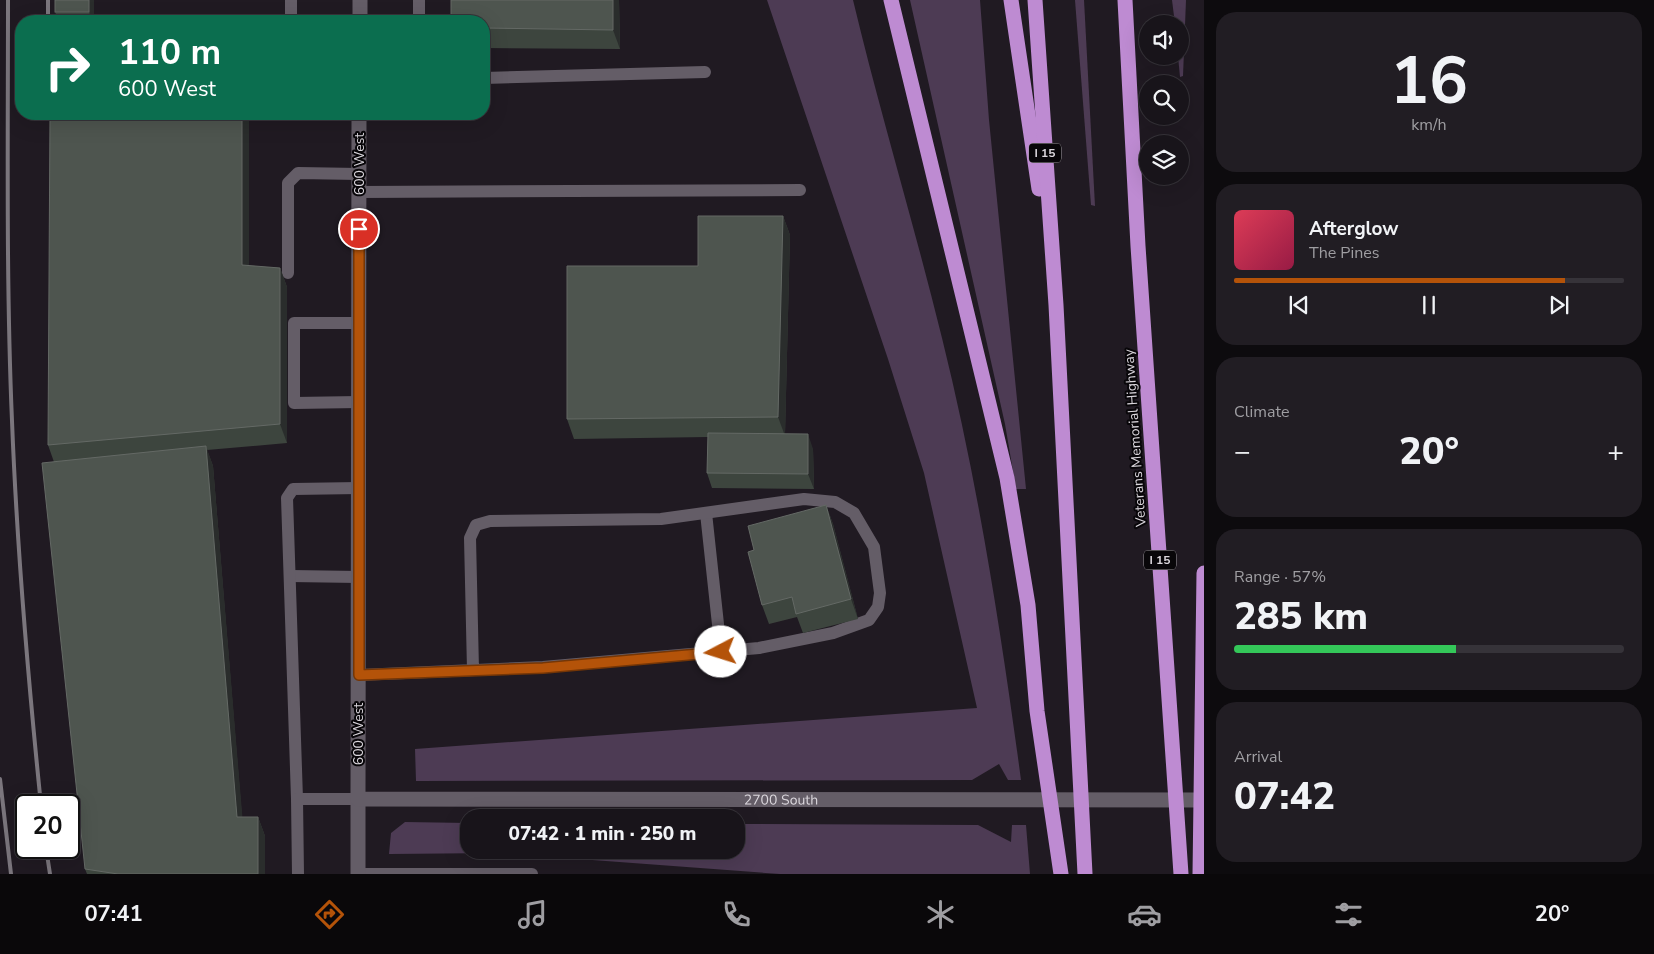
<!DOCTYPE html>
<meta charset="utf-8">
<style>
:root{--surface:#18141a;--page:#211d23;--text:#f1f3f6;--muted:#9f9ea2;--line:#363339;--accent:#b45309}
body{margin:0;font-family:"Nunito Sans",sans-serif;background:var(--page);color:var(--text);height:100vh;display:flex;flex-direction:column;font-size:19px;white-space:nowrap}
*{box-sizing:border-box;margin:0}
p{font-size:16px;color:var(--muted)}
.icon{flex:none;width:28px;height:28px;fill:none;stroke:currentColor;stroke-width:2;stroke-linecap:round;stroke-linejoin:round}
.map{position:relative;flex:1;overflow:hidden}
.side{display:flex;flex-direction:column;gap:12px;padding:12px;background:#0d0b0e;width:450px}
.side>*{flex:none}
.top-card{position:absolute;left:15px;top:15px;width:475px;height:105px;border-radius:20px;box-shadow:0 5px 20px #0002,0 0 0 1px var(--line);background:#0b6e4f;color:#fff;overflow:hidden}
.fabs{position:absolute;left:1139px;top:15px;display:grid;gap:10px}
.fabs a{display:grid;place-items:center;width:50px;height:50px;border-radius:50%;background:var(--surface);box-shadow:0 5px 20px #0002,0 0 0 1px var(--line);font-size:25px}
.speed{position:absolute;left:15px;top:794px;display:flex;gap:10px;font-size:25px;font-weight:700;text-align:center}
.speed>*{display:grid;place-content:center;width:65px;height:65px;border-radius:50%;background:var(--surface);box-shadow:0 5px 20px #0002,0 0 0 1px var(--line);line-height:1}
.speed .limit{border:2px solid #111;border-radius:8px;background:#fff;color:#111}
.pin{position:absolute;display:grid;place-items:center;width:42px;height:42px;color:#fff;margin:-21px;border:2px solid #fff;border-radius:50%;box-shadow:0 1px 5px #0007}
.me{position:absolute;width:55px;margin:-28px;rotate:265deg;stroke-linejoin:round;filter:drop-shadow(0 0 4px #0008)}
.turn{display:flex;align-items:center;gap:18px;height:105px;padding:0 20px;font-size:22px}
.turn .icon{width:65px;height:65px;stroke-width:2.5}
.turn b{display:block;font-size:35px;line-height:42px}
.big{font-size:38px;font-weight:800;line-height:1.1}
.side .tile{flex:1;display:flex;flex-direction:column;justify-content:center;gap:8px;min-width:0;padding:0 18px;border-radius:20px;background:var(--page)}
.side .dial{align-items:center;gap:0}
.dial b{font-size:65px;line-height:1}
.song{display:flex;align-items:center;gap:15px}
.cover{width:60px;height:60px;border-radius:8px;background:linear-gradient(135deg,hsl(350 70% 55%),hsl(340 70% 35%))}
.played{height:5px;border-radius:2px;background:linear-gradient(90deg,var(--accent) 85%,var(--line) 85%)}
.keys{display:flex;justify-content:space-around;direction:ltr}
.heat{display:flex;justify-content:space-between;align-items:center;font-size:28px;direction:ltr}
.charge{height:8px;border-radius:4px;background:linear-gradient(90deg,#34c759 57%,var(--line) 0)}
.trip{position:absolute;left:460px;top:809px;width:285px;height:50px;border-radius:20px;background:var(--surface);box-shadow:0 5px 20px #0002,0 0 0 1px var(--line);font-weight:800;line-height:50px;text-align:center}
.tab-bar{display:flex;height:80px;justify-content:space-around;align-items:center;background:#0a080a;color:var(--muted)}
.tab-bar .icon{width:35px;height:35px}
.tab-bar .on{color:var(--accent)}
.tab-bar b{font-size:22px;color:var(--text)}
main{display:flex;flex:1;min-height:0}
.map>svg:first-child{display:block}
.green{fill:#4d3b54}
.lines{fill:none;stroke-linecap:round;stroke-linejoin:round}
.lane{stroke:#645d67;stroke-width:12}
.street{stroke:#645d67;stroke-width:15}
.secondary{stroke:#645d67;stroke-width:15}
.highway{stroke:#be8bd2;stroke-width:15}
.rail{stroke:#7b767d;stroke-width:4}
.wall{fill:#3d453e}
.shaded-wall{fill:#2a2d2c}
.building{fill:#4e554f;stroke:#646965}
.route-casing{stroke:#753606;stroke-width:12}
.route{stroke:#b45309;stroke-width:9}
.labels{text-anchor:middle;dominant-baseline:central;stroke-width:4;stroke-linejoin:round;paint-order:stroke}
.shield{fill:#080609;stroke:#9c989d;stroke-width:1}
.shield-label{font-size:12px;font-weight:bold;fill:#dbd7dd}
.street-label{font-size:14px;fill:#dbd7dd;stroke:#080609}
</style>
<main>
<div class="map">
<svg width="1204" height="874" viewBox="0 0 1204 874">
<rect width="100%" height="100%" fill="#201a22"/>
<g class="green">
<path d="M767 0H853C880 113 914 224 942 338 978 483 1001 631 1021 780H1008L999 764 972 780 416 781 415 749 977 708 924 473 888 359Z"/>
<polygon points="910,0 980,0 989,120 1026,489 1016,489 1005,424"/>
<polygon points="1075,0 1084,0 1095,206 1091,205"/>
<polygon points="1172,0 1186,0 1183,76 1180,77 1178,56 1180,56 1180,24 1175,24"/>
<polygon points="405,822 469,823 469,850 736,850 736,824 978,825 1011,842 1012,825 1026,825 1030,874 780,874 497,853 389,854 391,833"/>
</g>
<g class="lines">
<g class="lane">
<polyline points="291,0 291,21"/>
<polyline points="419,21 419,0"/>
<polyline points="484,78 705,72"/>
<polyline points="359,192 800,190"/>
<polyline points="288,273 288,183 298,173 359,174"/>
<polyline points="359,323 294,323 294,403 359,402"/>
<polyline points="706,513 721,652"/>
<polyline points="290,576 359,577"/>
<polyline points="359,675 543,667 759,648 833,633 869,620 878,607 880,593 874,547 854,513 835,502 804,499 661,519 490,521 476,525 470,538 473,670"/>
<polyline points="297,799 287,498 293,489 359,488"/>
<polyline points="298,874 297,799 358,799"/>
<polyline points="358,874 532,874"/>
</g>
<polyline class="street" points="358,874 358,799"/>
<g class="secondary">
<polyline points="360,0 360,21"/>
<path id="s1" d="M359 114 358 799 1204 800"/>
</g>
<g class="highway">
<polyline points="891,0 1007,478 1028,605 1037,711 1061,874"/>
<polyline points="1011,0 1039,189"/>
<polyline points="1035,0 1056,305 1085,874"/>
<polyline points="1125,0 1138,246 1181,874"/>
<polyline points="1200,874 1204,573"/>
</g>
<g class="rail">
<path d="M8 0C8 140 6 281 12 421 17 549 28 678 41 805"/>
<polyline points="48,21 48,0"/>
<polyline points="0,779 11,874"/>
<polyline points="46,848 50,874"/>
</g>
</g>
<g class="wall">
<polygon points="55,0 94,0 94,21 59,21 55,12"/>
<polygon points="451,0 619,0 620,49 484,48 484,21"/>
<polygon points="249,114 249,266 280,268 287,287 287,443 207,450 213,466 242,817 258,817 265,836 265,874 87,874 85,869 54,462 48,445"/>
<polygon points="783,216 790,235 785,434 813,449 814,489 712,488 707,473 708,437 574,439 567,419 698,266"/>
<polygon points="826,505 833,524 858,619 803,633 797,617 769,624 762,605"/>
</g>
<g class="shaded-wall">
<polygon points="89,0 94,0 94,21 92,21 89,12"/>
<polygon points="613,0 619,0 620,49 613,30"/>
<polygon points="242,114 249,114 249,285 242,265"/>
<polygon points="783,216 790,235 785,436 778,417"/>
<polygon points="280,268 287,287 287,443 280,424"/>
<polygon points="808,434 813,449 814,489 808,474"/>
<polygon points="206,446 213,466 244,836 237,817"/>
<polygon points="826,505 833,524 858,619 851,599"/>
<polygon points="258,817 265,836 265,874 258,874"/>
</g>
<g class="building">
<rect x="55" y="0" width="34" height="12"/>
<polygon points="451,0 613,0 613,30 484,28 484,21 451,21"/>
<rect x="166" y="18" width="76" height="3"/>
<polygon points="50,114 242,114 242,265 280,268 280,424 48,445"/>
<polygon points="698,216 783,216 778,417 567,419 567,266 698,266"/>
<polygon points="708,433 808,434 808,474 707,473"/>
<polygon points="206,446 237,817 258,817 258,874 118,874 85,869 42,463"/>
<polygon points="826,505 851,599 796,614 792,597 762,605 748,552 754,550 748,526"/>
</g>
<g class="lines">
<g class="route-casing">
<polyline id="route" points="359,229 359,675 543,668 721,652"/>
</g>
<use href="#route" class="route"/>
</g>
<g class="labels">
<g class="shield">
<rect x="1029" y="143.5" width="32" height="19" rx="4"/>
<rect x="1144" y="550.5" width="32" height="19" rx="4"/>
</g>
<g class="shield-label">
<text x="1045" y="153">I 15</text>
<text x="1160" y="560">I 15</text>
</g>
<g class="street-label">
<text transform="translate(359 164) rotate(-90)">600 West</text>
<text transform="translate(1135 438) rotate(-94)">Veterans Memorial Highway</text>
<text transform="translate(358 734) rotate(-90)">600 West</text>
<text stroke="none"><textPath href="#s1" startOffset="1108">2700 South</textPath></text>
</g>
</g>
</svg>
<div class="fabs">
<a><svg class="icon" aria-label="sound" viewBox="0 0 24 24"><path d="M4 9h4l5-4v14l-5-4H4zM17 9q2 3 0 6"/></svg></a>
<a><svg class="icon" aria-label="search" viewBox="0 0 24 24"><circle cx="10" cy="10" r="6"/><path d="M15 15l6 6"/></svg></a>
<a><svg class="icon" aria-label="layers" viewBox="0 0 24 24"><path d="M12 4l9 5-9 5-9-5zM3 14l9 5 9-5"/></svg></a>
</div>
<div class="speed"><div class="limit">20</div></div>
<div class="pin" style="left:359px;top:229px;background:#d93025"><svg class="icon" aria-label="arrive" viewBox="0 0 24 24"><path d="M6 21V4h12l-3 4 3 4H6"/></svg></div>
<svg class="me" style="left:721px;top:652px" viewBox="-20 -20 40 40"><circle r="19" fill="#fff"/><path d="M0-13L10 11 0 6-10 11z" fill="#b45309"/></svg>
<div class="trip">07:42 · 1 min · 250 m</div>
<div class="top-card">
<div class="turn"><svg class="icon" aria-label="right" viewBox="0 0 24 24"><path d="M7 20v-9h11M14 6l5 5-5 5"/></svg><div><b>110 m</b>600 West</div></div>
</div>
</div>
<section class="side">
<div class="tile dial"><b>16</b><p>km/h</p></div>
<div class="tile">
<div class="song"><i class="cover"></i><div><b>Afterglow</b><p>The Pines</p></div></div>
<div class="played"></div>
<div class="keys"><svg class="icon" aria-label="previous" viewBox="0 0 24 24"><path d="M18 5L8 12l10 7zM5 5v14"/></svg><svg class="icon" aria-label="pause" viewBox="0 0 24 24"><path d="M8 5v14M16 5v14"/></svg><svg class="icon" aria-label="next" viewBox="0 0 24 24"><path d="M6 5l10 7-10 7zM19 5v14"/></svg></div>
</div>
<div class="tile"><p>Climate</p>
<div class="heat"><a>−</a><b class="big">20°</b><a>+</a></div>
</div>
<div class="tile"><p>Range · 57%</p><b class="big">285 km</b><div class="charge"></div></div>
<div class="tile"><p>Arrival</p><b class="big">07:42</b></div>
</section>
</main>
<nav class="tab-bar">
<b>07:41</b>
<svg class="icon on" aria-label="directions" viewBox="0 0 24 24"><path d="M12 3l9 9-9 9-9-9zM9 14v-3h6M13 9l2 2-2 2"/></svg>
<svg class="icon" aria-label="music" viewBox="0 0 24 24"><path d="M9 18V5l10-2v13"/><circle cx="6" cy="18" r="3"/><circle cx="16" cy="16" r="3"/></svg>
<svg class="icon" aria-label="phone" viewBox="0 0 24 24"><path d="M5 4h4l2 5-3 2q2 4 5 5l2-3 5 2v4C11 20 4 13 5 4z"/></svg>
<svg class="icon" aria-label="climate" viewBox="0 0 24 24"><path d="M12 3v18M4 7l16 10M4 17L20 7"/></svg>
<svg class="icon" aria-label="car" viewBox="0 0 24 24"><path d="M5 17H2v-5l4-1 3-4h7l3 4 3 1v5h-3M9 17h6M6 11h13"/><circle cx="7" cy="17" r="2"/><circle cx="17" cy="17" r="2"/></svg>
<svg class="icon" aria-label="filters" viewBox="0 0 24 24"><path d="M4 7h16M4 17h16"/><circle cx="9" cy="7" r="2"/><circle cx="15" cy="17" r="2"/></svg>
<b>20°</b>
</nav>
